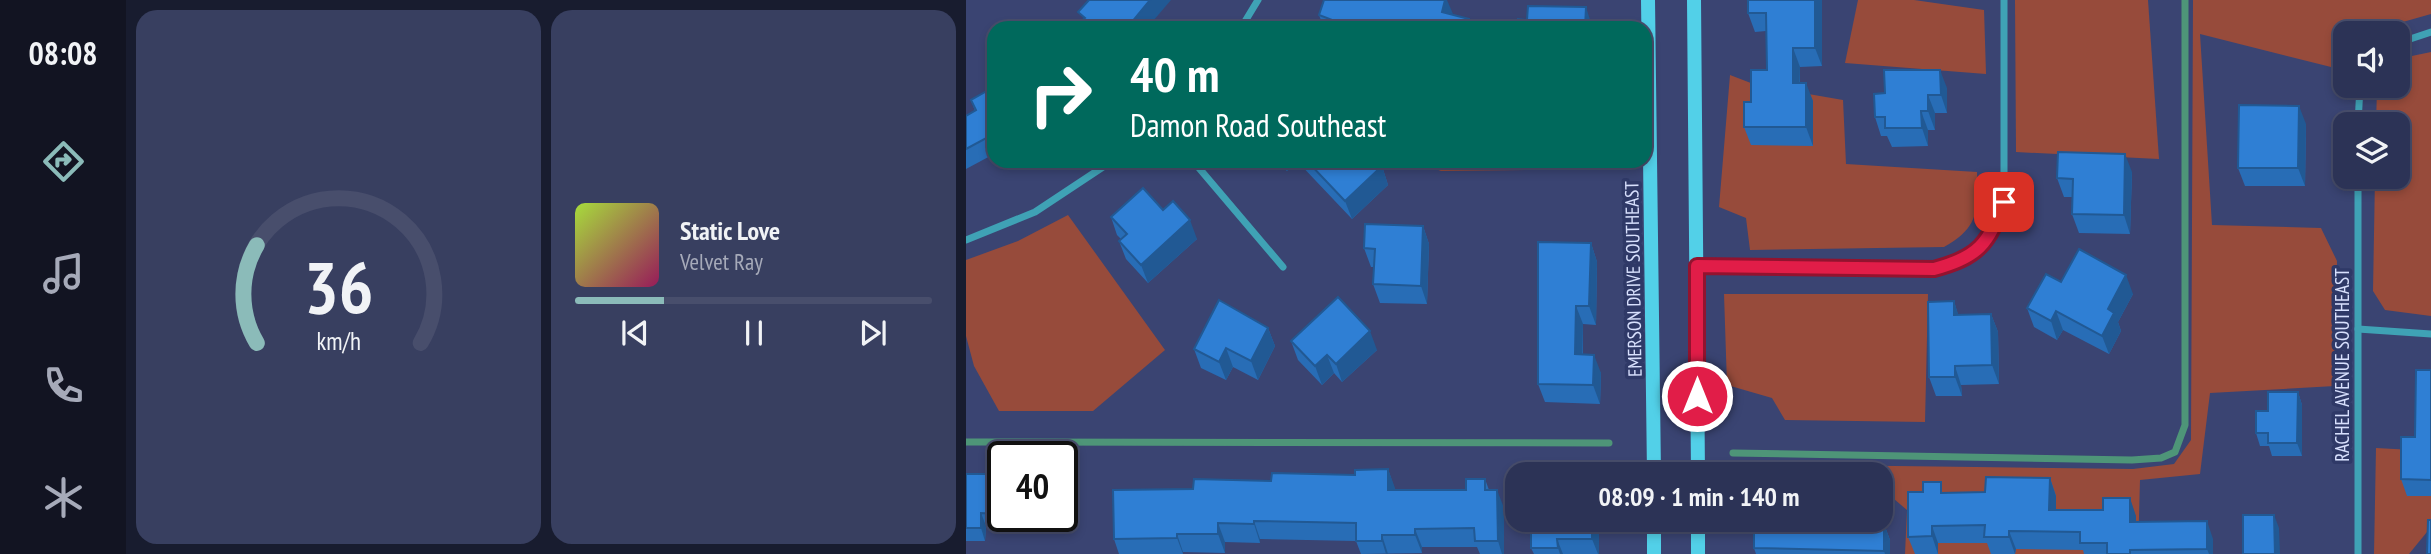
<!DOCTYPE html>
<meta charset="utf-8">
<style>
:root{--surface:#2c3356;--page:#383f60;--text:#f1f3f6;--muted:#a6aab9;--line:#484e6c;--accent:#8bbbb9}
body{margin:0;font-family:"PT Sans Narrow",sans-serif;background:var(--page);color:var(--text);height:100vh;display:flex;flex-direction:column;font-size:26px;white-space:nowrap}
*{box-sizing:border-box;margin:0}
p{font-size:23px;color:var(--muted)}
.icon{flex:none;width:38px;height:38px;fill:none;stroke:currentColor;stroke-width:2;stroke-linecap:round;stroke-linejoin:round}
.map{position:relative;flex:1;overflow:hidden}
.panel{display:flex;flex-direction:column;gap:10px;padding:10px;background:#181c2f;width:840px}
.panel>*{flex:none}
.hud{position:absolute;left:21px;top:21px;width:665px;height:147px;border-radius:21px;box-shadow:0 4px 10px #0003,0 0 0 2px var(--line);background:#00695c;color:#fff;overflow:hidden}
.tools{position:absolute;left:1367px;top:21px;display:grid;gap:14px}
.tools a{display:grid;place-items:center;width:77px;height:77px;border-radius:14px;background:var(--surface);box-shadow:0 4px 10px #0003,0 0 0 2px var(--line);font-size:35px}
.speed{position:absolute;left:21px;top:441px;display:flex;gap:14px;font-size:35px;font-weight:700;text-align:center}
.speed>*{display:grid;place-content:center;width:91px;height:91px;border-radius:50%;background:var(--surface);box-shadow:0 4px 10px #0003,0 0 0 2px var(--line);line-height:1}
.speed .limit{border:4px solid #111;border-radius:10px;background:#fff;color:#111}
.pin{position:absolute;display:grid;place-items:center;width:60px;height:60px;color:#fff;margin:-30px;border-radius:14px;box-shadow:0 4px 10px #0006}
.me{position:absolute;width:77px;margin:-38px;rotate:0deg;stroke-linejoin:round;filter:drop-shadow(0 0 5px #0008)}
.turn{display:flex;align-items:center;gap:24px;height:147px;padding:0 28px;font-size:32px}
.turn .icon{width:91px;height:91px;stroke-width:2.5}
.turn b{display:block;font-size:49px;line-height:60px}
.panel .tile{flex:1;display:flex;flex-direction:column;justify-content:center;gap:10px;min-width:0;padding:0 24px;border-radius:21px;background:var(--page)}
.panel .dial{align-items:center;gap:0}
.dial svg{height:182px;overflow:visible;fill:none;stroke:var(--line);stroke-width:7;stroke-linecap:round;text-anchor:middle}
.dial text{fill:var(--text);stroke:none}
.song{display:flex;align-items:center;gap:21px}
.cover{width:84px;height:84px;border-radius:10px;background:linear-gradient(135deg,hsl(80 70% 55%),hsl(330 70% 35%))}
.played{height:7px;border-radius:4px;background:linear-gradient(90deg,var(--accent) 25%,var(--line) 25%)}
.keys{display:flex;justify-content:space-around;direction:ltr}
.panel .tiles{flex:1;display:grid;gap:10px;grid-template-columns:repeat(2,1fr)}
.trip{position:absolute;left:539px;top:462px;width:388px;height:70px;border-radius:21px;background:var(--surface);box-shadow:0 4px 10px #0003,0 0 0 2px var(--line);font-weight:600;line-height:70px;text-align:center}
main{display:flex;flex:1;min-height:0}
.tab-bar{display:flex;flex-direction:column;width:126px;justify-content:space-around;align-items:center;background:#121422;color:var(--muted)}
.tab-bar .icon{width:49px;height:49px}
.tab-bar .on{color:var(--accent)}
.tab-bar b{font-size:32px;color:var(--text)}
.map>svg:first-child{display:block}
.green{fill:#974b3b}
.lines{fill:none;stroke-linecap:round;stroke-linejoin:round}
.stream{stroke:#4e9578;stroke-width:7}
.street{stroke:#3fa2b5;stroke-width:7}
.secondary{stroke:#52d0e8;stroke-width:14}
.wall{fill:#286db6}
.shaded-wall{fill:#215994}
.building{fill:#2f7fd4;stroke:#215994;stroke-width:2}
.route-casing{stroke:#92132f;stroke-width:18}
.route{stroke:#e11d48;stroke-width:12}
.labels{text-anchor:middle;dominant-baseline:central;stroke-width:7;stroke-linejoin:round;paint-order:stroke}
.street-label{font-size:19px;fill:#d8e0fd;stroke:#2f3967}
</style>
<main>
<nav class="tab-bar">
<b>08:08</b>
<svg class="icon on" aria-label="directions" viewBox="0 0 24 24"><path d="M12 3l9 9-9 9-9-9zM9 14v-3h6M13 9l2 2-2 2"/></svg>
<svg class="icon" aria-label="music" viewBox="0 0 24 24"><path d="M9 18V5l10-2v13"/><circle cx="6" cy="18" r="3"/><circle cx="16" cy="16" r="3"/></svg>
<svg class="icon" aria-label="phone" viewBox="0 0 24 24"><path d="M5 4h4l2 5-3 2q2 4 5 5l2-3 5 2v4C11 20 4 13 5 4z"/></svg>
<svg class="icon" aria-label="climate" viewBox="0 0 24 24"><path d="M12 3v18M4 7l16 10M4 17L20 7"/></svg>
</nav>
<section class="panel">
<div class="tiles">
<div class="tile dial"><svg viewBox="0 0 100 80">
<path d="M14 69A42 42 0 1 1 86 69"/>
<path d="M14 69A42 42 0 0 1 14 26" stroke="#8bbbb9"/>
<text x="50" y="56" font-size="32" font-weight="700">36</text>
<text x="50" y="72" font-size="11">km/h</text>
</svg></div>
<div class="tile">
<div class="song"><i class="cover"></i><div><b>Static Love</b><p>Velvet Ray</p></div></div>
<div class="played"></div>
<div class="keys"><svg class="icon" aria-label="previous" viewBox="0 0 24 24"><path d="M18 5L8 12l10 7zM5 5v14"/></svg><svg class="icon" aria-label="pause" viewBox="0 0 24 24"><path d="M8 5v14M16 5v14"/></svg><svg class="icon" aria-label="next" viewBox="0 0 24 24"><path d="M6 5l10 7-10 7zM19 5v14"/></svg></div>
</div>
</div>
</section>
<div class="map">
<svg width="1465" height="554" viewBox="0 0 1465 554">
<rect width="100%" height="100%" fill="#3a4472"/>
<g class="green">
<polygon points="892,0 948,0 1018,10 1020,74 879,63"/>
<polygon points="1049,0 1182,0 1193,159 1050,152"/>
<polygon points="1227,0 1465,0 1465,14 1398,33 1379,33 1377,70 1234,34 1246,225 1355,228 1371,261 1369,386 1244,393 1234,474 1174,480 1172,554 939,554 941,510 915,488 915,474 773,474 773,464 1167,469 1208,464 1225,440"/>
<polygon points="1465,52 1465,316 1419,310 1407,291 1409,177 1432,177 1432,124 1410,124 1411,89 1413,86 1432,86 1432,67 1441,57"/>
<path d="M764 75 790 85 877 100 880 164 1011 172C1012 209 1014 227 978 247L784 250 780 218 753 207Z"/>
<polygon points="449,161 650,161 651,169 475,171"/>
<polygon points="102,215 199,350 127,411 33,411 8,366 0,336 0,260 52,241"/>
<polygon points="758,294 962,294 959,422 819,420 806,398 761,385"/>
<polygon points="1410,448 1465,451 1465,527 1443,554 1408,554"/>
</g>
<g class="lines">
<g class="stream">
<polyline points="0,442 643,443"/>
<polyline points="767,453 1166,460 1195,458 1209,452 1219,425 1219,0"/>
</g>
<g class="street">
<polyline points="275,28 292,0"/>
<polyline points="1432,43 1465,32"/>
<polyline points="1392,124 1394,86"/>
<polyline points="227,161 317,267"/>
<polyline points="1392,177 1392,554"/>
<polyline points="0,240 69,212 146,161"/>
<polyline points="731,266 968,269 998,261 1025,236 1038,202 1038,0"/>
<polyline points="1392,329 1465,334"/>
</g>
<g class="secondary">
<polyline points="682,0 688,474"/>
<polyline points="728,0 732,474"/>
<polyline points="688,520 688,554"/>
<polyline points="732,520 732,554"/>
</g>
</g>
<g class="wall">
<polygon points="856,0 856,66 834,67 834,83 847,101 847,146 785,145 778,127 785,102 801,70 800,31 789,32 782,13"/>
<polygon points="353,15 486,15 503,19 507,28 358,28"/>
<polygon points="28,87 28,154 0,169 0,116 9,111 5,100"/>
<polygon points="981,88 981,113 969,113 969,130 962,130 962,146 926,147 921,136 915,136 909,117 908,94"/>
<polygon points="1340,124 1339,186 1279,186 1272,168"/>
<polygon points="310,161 411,161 416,166 422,185 386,219 331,161 321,171"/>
<polygon points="1166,172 1164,234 1113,233 1106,214 1107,197 1098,197 1091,178"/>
<polygon points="197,210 231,239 182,283 160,259 153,241 155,239 151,235 145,217"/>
<polygon points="457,226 463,244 461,304 414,303 407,284 408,267 405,267 398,248"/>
<polygon points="625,243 631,262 630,325 617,324 617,354 635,373 634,404 579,402 572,384"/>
<polygon points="1095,282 1167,294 1152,322 1155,331 1143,354 1097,330 1091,340 1068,327 1061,308"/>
<polygon points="988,301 992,315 1025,314 1032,332 1033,384 995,385 996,396 970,396 963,377"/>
<polygon points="302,328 309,346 292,380 267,367 260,380 235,368 228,349"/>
<polygon points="325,341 411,350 376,382 368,373 356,385 332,360"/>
<polygon points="1465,370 1465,496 1441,496 1435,479 1449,437"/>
<polygon points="1332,392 1336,405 1336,456 1306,456 1303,446 1294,446 1290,433 1302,411"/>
<polygon points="422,469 429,490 500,490 519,479 523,490 538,508 538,554 514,554 511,547 456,547 456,553 395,554 390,541 294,539 294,543 259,542 259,553 217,552 217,554 153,554 148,539 227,489 389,475"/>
<polygon points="0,474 34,474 37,483 38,527 20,526 19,541 0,541"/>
<polygon points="1084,478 1090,496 1090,510 1170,516 1170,522 1247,539 1247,554 1118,554 1117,550 1050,549 1049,554 1025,554 1021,543 972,543 972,554 949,554 942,537 957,492 1019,492"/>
<polygon points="565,520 633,527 633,554 568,554 565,548"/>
<polygon points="847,524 918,524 924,540 924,554 790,554 788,548"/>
</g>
<g class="shaded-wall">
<polygon points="184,0 205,0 181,28 161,28"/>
<polygon points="479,0 481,0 487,14 476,12"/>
<polygon points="849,0 856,0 856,66 849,48"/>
<polygon points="620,7 626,26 626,28 619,28"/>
<polygon points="503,19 507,28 501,28"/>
<polygon points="827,48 834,67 833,101 827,83"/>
<polygon points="974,70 981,88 981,113 975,95"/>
<polygon points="840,83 847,101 847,146 840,127"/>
<polygon points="962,95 969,113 969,130 962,111"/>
<polygon points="1333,106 1340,124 1339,186 1332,168"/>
<polygon points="955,111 962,130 962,146 956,128"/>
<polygon points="1159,154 1166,172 1164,234 1158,215"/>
<polygon points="318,161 331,161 321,171"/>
<polygon points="416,166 422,185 386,219 379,201"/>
<polygon points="224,220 231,239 182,283 175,265"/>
<polygon points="457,226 463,244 461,304 455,286"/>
<polygon points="625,243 631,262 630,325 623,306"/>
<polygon points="1160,275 1167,294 1152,322 1155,331 1143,354 1136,336 1142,309"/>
<polygon points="988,301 994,320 988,315"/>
<polygon points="610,306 617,324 616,373 609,354"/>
<polygon points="1090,311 1097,330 1091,340 1085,321"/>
<polygon points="1025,314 1032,332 1033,384 1026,365"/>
<polygon points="302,328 309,346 292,380 285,361"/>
<polygon points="404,331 411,350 376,382 370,364"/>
<polygon points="260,348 267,367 260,380 253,362"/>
<polygon points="361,355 368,373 356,385 349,366"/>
<polygon points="628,355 635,373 634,404 627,385"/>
<polygon points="989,366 995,385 996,396 989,377"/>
<polygon points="1332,392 1336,405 1336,456 1331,443"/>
<polygon points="422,469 429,488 429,509 422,490"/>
<polygon points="34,474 37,483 38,527 33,514"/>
<polygon points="1084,478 1090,496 1090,527 1083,510"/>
<polygon points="531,490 538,508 538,554 536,554 532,541"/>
<polygon points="1164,498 1170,516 1170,540 1164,522"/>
<polygon points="15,513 20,526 19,541 15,528"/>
<polygon points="1308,515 1313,528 1314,554 1309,554"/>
<polygon points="626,520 630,520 633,527 633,554 632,554 626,539"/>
<polygon points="840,520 847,520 846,541 840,525"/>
<polygon points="288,521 294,539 294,543 288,524"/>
<polygon points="1241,521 1247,539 1247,554 1243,554 1241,549"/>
<polygon points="252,523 259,542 259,553 252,534"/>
<polygon points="918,524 924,540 924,554 919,554 918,551"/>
<polygon points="966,526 972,543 972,554 966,536"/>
<polygon points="449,529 456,547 456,553 449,535"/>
<polygon points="1043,531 1050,549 1049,554 1043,537"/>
<polygon points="211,534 217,552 217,554 211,538"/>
<polygon points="416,535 422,554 420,554 416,541"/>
<polygon points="591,539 597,554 594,554 592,548"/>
</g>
<g class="building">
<polygon points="123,0 184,0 161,28 106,28 119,18 112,12"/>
<polygon points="358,0 479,0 476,12 503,19 501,28 426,28 411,25 410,28 387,28 353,15"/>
<polygon points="782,0 849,0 849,48 827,48 827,83 840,83 840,127 778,127 778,102 785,102 785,70 801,70 800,13 782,13"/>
<polygon points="562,6 620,7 619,28 552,28 552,19 561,20"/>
<polygon points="918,70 974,70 975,95 962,95 962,111 955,111 956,128 919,128 919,117 909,117 908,94 919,93"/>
<polygon points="28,87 28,134 0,149 0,116 10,110 5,100"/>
<polygon points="1273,105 1333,106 1332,168 1272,168"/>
<polygon points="1092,152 1159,154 1158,215 1106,214 1107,179 1091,178"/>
<polygon points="341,161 411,161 416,166 379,201"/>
<polygon points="177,188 197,210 207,201 224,220 175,265 153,241 161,234 145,217"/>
<polygon points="399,224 457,226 455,286 407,284 409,249 398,248"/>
<polygon points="572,242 625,243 623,306 610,306 609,354 628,355 627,385 572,384"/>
<polygon points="1113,249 1160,275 1142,309 1148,313 1136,336 1090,311 1085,321 1061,308 1080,274 1095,282"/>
<polygon points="372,297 404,331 370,364 361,355 349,366 325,341"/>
<polygon points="253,300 302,328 285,361 260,348 253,362 228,349"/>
<polygon points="988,301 988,315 1025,314 1026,365 989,366 989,377 963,377 962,302"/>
<polygon points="1450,370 1465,370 1465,480 1435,479 1435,437 1449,437"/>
<polygon points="1302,392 1332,392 1331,443 1302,443 1302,433 1290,433 1290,411 1302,411"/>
<polygon points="422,469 422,490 500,490 500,479 519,479 519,490 531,490 532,541 509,541 508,528 449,529 449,535 416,535 416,541 390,541 390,523 288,521 288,524 252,523 252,534 211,534 211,538 148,539 147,490 227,489 228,479 305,481 306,473 389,475 389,470"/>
<polygon points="0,474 34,474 33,514 15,513 15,528 0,528"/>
<polygon points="1020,477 1084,478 1083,510 1137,510 1137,498 1164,498 1164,522 1241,521 1241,549 1164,550 1164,554 1141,554 1141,543 1114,543 1114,532 1043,531 1043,537 1018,537 1019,525 966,526 966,536 942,537 942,492 957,492 957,482 975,482 975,493 1019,492"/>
<polygon points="1277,515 1308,515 1309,554 1277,554"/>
<polygon points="565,520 626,520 626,539 591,539 592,548 565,548"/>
<polygon points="788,520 840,520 840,525 918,524 918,551 788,548"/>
<polygon points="1462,520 1465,520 1465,554 1461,554"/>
</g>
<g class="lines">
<g class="route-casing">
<path id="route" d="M731 396V266L968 269C1013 257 1022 244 1038 202"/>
</g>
<use href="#route" class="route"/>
</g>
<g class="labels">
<g class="street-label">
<text transform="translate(667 279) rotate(-91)">EMERSON DRIVE SOUTHEAST</text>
<text transform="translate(1376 365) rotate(-90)">RACHEL AVENUE SOUTHEAST</text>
</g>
</g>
</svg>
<div class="tools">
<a><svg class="icon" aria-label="sound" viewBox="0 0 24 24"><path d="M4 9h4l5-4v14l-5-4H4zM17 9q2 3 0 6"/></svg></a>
<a><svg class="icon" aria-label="layers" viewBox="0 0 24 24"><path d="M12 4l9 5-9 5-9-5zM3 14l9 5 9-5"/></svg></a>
</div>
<div class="speed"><div class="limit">40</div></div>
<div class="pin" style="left:1038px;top:202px;background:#d93025"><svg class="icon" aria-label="arrive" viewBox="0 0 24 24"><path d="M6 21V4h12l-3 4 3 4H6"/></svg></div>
<svg class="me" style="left:731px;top:396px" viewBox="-20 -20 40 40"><circle r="17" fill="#e11d48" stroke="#fff" stroke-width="3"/><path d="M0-11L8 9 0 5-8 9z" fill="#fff"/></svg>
<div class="trip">08:09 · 1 min · 140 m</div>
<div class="hud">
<div class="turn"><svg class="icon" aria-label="right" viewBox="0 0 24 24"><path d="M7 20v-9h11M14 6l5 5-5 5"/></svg><div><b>40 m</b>Damon Road Southeast</div></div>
</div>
</div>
</main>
